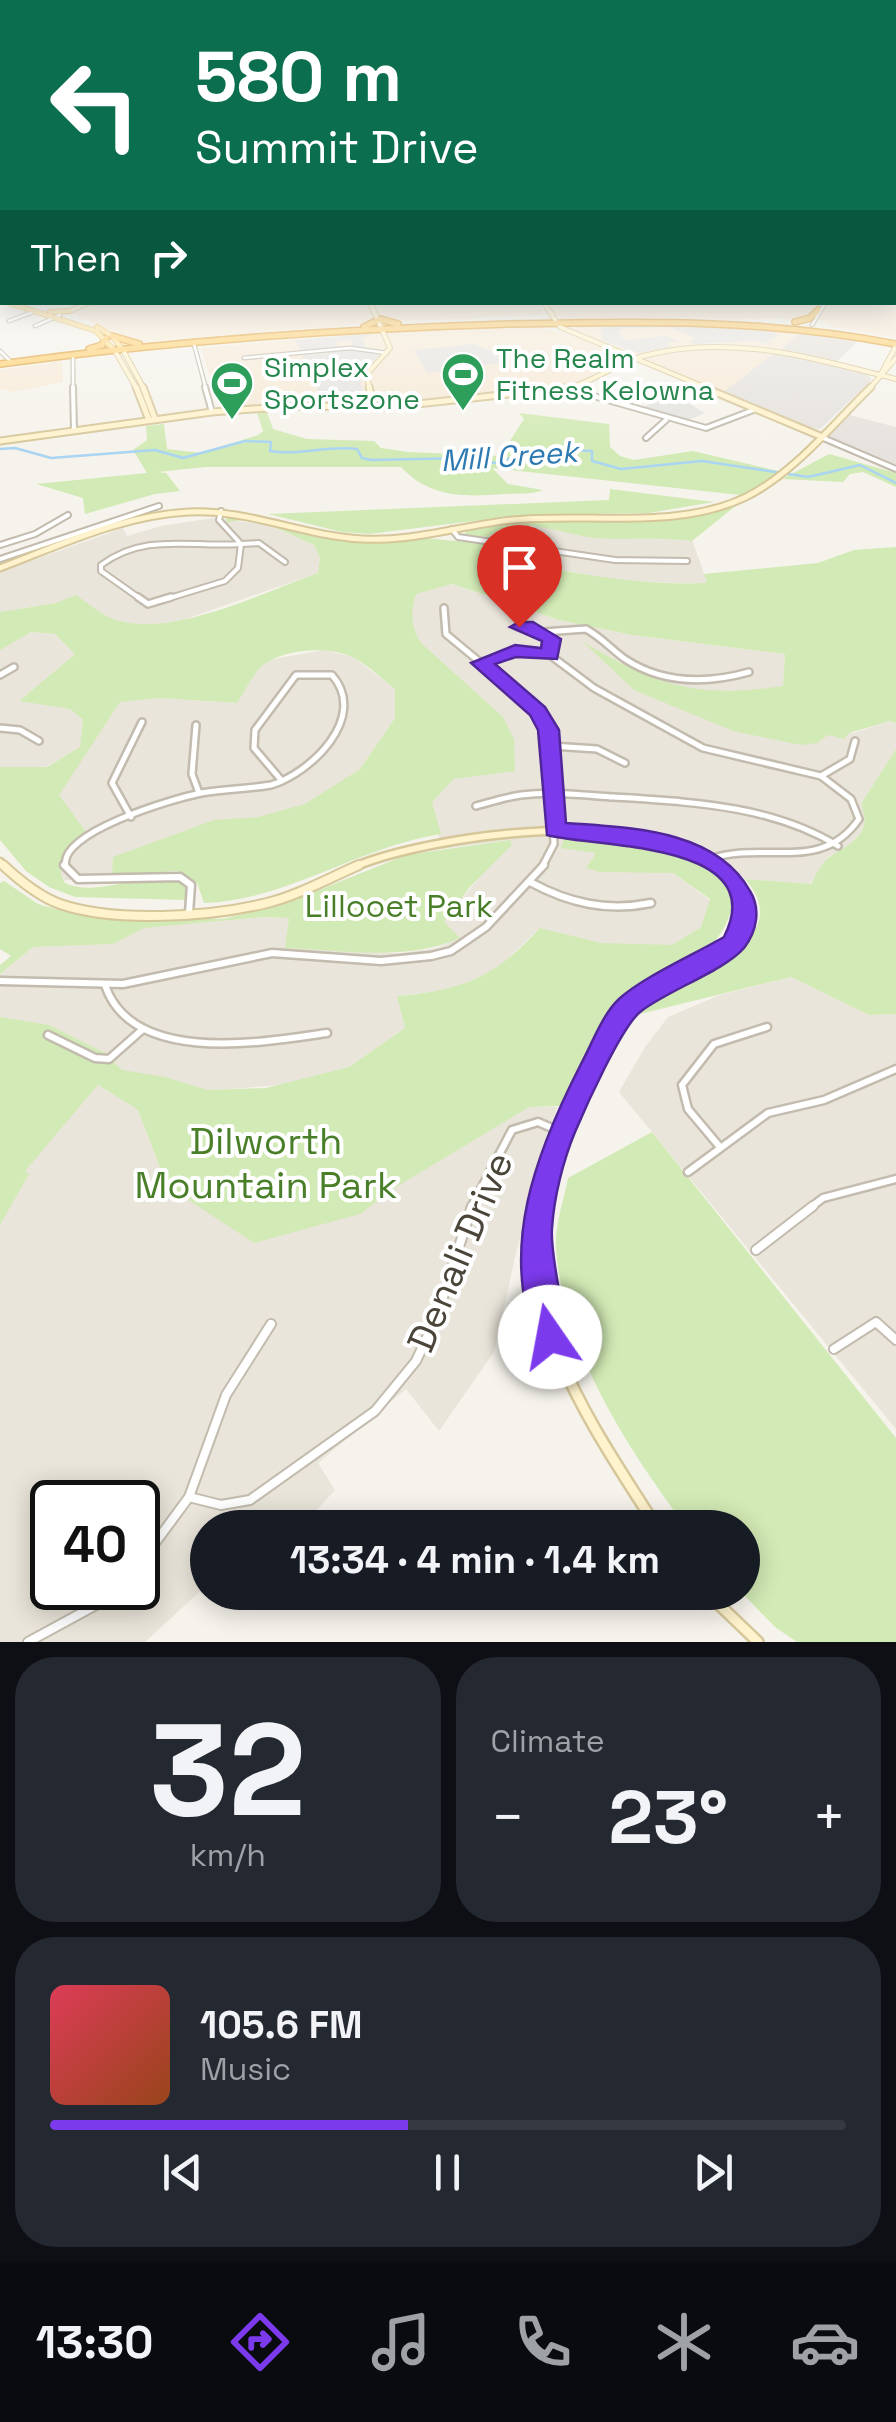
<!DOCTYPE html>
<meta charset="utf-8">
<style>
:root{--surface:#171b24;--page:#242831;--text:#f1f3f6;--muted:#9ea1a6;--line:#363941;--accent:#7c3aed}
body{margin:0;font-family:"Space Grotesk",sans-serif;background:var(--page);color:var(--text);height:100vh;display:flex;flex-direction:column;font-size:38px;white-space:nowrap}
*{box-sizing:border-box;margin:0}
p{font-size:32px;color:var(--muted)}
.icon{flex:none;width:55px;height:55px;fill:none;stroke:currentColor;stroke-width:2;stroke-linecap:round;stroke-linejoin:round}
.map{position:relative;height:1642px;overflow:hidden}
.drawer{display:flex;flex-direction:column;gap:15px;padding:15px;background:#0d0f14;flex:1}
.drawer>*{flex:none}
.banner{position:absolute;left:0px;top:0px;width:898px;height:305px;box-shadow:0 5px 25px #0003;background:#0b6e4f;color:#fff;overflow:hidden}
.speed{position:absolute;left:30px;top:1480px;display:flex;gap:20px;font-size:50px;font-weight:700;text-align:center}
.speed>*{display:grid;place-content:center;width:130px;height:130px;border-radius:50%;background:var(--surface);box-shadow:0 5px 25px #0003;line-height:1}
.speed .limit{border:5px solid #111;border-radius:15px;background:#fff;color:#111}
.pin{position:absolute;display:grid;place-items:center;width:85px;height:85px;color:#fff;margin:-102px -42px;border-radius:50% 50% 50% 0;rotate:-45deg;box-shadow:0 0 10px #0007}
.pin .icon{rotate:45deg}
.me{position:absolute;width:110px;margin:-55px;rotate:348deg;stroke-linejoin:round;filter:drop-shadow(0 0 8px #0008)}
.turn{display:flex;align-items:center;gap:35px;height:210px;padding:0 30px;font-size:45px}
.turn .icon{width:130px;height:130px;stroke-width:2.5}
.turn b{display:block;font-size:70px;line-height:85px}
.then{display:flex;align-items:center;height:95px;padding:0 30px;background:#0003;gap:20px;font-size:38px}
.big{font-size:75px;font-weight:700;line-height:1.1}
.drawer .tile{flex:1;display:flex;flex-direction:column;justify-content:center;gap:15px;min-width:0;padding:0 35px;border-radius:40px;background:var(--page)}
.drawer .dial{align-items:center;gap:0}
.dial b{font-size:130px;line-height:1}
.song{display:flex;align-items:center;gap:30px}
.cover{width:120px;height:120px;border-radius:15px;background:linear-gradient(135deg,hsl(350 70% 55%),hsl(20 70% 35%))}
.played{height:10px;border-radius:5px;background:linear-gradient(90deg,var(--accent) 45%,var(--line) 45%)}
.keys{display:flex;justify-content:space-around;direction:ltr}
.heat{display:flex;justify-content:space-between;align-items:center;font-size:55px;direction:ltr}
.drawer .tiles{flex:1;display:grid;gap:15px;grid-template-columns:1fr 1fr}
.tile:last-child{grid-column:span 2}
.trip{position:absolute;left:190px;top:1510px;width:570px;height:100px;border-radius:50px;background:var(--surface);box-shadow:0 5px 25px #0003;font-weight:700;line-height:100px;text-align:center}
.menu{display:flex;height:160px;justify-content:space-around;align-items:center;background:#090b0e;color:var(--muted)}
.menu .icon{width:70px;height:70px}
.menu .on{color:var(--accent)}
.menu b{font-size:45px;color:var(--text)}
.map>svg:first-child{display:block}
.residential{fill:#eae5da;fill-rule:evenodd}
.commercial{fill:#f7ead8}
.industrial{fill:#e6e2dd}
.green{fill:#d2eab5}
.parking{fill:#e5e3e0}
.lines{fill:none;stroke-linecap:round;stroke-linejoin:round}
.stream{stroke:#a9d4f2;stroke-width:2.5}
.street-far4-casing{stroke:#c2bbae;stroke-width:5}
.street-far3-casing{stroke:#c2bbae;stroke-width:8}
.street-far2-casing{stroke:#c2bbae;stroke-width:10}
.street-far1-casing{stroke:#c2bbae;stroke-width:11}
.street-casing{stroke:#c2bbae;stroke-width:12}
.secondary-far4-casing{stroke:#d6c79b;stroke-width:6}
.secondary-far3-casing{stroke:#d6c79b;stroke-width:9}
.secondary-far2-casing{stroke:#d6c79b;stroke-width:11}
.secondary-far1-casing{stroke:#d6c79b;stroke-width:12}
.secondary-casing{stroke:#d6c79b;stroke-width:14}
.primary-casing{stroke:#e6c16a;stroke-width:6}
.highway-casing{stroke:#e0a43c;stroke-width:8}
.street-far4{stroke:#fff;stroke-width:2.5}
.street-far3{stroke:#fff;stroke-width:4}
.street-far2{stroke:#fff;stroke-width:5}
.street-far1{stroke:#fff;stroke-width:6}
.street{stroke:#fff;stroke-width:8}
.secondary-far4{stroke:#fff3cd;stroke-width:4}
.secondary-far3{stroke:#fff3cd;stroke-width:5}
.secondary-far2{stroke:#fff3cd;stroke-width:6}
.secondary-far1{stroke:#fff3cd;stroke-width:8}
.secondary{stroke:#fff3cd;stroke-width:9}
.primary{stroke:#ffe39c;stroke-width:4}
.highway{stroke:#ffcf6e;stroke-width:5}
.route{fill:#7c3aed;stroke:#51269a;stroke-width:2.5}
.labels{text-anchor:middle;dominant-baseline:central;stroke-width:8;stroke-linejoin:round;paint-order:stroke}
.far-leisure-label{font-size:28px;fill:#27864d;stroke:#fff;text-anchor:start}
.far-water-label{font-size:30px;font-style:italic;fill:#2e7ab2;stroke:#fff}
.park-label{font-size:32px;fill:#4a7f2a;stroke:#fff}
.near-park-label{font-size:38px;fill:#4a7f2a;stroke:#fff}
.near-street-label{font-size:38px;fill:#4b4439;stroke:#fff}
</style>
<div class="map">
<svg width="896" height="1642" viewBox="0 0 896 1642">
<rect width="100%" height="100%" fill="#f6f3ec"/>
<g class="residential">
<polygon points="213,518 269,525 314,545 320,558 318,573 180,621 148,625 117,622 56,603 0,612 0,572 123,528 127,536 161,526"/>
<polygon points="546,526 591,537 692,540 708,584 617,581 482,554 488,537 497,530"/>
<polygon points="451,584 559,620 632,635 785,654 783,686 827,734 853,733 890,721 896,723 896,749 861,804 866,817 862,832 849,848 828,857 810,884 745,879 597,853 587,868 673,873 710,900 701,927 671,946 598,944 540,928 494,972 447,990 398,996 405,1028 349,1067 294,1084 204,1091 118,1071 111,1057 45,1029 0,1018 0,974 33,947 113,944 143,928 264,917 289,918 286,948 401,953 436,948 459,938 443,922 510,840 442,849 429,803 451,779 512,771 411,632 409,607 413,594"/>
<polygon points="29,632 55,634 75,654 20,700 70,709 83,720 81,747 46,767 0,767 0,649"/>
<polygon points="324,650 353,657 395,689 395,718 360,769 305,805 114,857 112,875 60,881 56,796 117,702 159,698 234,703 254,670 268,660"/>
<polygon points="791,977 869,1015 896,1014 896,1429 619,1092 645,1047 668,1017 720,995"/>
<path d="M96 1084 138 1110 167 1186 392 1188 527 1107H557L517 1249 494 1352 439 1431 406 1389 318 1463 335 1490 301 1527 208 1528 207 1585 145 1642H0V1218L20 1173ZM52 1502H138V1588H52Z"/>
</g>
<g class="commercial">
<polygon points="896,297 896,338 834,327 818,318 828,303 874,305 895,302"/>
<polygon points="97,302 540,302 543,315 389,322 137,342 73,314"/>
<polygon points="546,303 824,303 808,318 565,319 553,314"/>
<polygon points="586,323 755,323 806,328 780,350 758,346 777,351 722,393 639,358 745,344 677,348 636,357 571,329"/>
<polygon points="532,326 578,337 626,359 568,386 392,404 285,403 220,408 201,348 416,329"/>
<polygon points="62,361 63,382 13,392 0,389 0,370"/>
</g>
<g class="industrial">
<polygon points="806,328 834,332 860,339 835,363 780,350"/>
<polygon points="777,351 865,372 872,380 820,429 802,427 722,393"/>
<polygon points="846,414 896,427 896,470 823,436"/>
</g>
<g class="green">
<path d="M267 412 273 429 307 439 374 441 381 448 408 452 500 456 524 419 519 413 609 424 610 447 620 456 634 460 693 451 778 471 760 487 740 495 492 468 508 484 543 490C531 495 518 493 504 494 464 497 430 498 401 467H205L158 472 166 473 180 491 155 494 85 514 83 498 36 484 147 473 133 450 147 440 146 426 164 424 167 449 201 453 258 435 263 431 257 413Z"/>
<polygon points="829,454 896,473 896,487 863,472 850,474 843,482 782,479"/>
<polygon points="610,489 714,502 649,513 522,515 369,534 342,532 268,514 609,500"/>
<path d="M738 504 692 541C662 537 628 540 596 538 563 535 518 512 488 537L466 535 464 530 542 521 660 520Z"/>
<path d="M226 518 251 519 348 541 414 537 488 544 485 554C559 571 631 586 707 583L704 574 818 563 854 550 896 547V723L890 721 849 733 844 739 828 735 817 743 801 745 733 731 634 690 582 641C657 686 695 699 783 686L785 654 632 635 559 620 452 584 416 594C410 612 411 627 421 643L503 717 514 739 515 771 454 779 432 802 441 834C358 847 288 900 204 903L197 883 177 871 112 875 113 857 214 820 258 817 305 804 360 769 395 718V689C382 679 370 667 356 659 333 645 284 648 263 665 254 672 246 690 237 703L159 698 120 702 59 795 86 832C71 845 52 862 65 883 102 900 152 863 187 886V900L75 897 49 887 26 871 0 840V767H47L80 747 83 720 70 709 19 701 75 654 55 634 31 632 0 650V612L56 603 76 595C89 604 101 615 116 620 172 638 264 592 318 573L320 558 314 545C288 534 255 513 227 523Z"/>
<path d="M896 749V1014L869 1015 791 977 636 1015C643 1008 650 1001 659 995 694 973 799 939 745 879L811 884C816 875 822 861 831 856 852 843 873 834 861 804Z"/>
<path d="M565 837C589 835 691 847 710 857 744 876 736 918 713 943 689 969 645 972 617 1004 592 1032 578 1073 561 1106L529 1107 396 1187 360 1214 254 1243 167 1186 138 1110 98 1085 25 1171 29 1174 0 1225V1017L49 1025 111 1056 125 1051 114 1063 122 1070 165 1077 208 1090 266 1088 349 1067 405 1028 397 996C464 990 495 977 540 928L601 943 672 945 701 927 710 899 673 873 600 872 586 868 596 853 561 848Z"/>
<path d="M510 840 512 845 470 887 444 922 460 938C405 962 343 950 285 948L289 918 264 917 144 928 113 944 33 947 0 974V965L11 956 0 949V883L4 881 38 904 69 913 222 919 279 906 406 855Z"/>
<path d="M652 1132 896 1438V1642H797L775 1627 742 1593V1528L686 1527C627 1447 562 1349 556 1246 555 1225 564 1199 568 1178Z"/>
</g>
<g class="parking">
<polygon points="607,325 692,325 779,327 775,333 778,336 768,341 771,345 756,341 692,344 689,341 695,340 691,336 669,327 618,329 624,340 668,336 681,342 669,342 666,343 670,347 638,353 602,340 601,328"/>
<polygon points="370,334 371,337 362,338 367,350 354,348 350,340 336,342 340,350 380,354 359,375 366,402 338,405 335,398 320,394 295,340"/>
<polygon points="474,344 504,356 508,362 427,373 414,350"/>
<polygon points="778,353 858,373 865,382 839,407 831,406 835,402 785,389 780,394 790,396 785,401 758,396 751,403 744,401 762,388 738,382"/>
<polygon points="685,385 700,393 681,399 705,413 686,421 642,409 657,398 665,399 688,390"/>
</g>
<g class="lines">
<path class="stream" d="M0 449 15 448 51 458 155 450 183 458 245 441 271 442 270 451C299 456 328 445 357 449L362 458 371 460 465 458 496 463 538 449 592 451V461L621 469 702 461 808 477 860 465 896 483"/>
<g class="street-far4-casing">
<g id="street-far4">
<polyline points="9,321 33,312"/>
<polyline points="812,325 826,302"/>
<polyline points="35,326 60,315"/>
<polyline points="194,344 206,389"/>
<polyline points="0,351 11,362"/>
<polyline points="73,355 73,389"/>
<polyline points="244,358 350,348 387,353"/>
</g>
</g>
<g class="street-far3-casing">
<g id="street-far3">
<polyline points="73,387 74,431"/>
<polyline points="205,387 212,412"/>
<polyline points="569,389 706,428 756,409"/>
<polyline points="821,437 896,469"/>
<polyline points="646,438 666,420"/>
<polyline points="221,511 219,520 241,544"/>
<polyline points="452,529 458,537 615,560 687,561"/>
<polyline points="241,544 259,543 285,562"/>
<polyline points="0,545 35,534 68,515"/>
<polyline points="0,559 159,506"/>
<path d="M142 600 101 571V565C146 532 191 548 241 544"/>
<polyline points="163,600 225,581 238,568 241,544"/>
</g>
</g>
<g class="street-far2-casing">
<g id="street-far2">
<polyline points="138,597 148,604 171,597"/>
<polyline points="444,608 446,634 481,663"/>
<polyline points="519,627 533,628 552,639 550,655"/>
<path d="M543 632 586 629C601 637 611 649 625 659 663 684 706 684 749 672"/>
<polyline points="0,675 14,667"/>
<polyline points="196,725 192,774 199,793"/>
<polyline points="0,728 20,730 39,741"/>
<polyline points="552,746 597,749 625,763"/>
<polyline points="821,776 850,759 855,741"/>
<path d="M476 806C491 802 506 797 521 795 552 791 583 795 614 797 690 802 772 805 838 846"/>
<polyline points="131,817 112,783 142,722"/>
<path d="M66 867C56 833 172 799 201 793 224 789 247 789 271 785 311 773 369 717 332 675H296L255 730 254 748 282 781"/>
<path d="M542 867 554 844 549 730 538 712 481 663 515 651 550 655 594 688 703 748 821 776 851 799 859 819C821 874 765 840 710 859"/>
</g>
</g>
<g class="street-far1-casing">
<g id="street-far1">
<polyline points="64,865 78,879 180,877 191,885 189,913"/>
<path d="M530 882C569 903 607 912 651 903"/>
<polyline points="0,981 123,984 272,953 381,961 431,956 451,951 486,927 544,865"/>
<path d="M105 985C132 1066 264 1042 327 1033"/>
<polyline points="48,1035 95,1058 109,1059 143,1029"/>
<polyline points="719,1146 688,1109 682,1085 714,1044 767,1027"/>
<polyline points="688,1172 768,1113 824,1100 896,1069"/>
<polyline points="471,1208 512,1130 538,1122 561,1132"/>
<polyline points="810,1208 823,1198 896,1179"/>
</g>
</g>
<g class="street-casing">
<g id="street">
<polyline points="756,1250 813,1206"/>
<polyline points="834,1349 876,1322 896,1340"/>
<polyline points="189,1497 226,1395 271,1324"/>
<polyline points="138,1566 189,1497 221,1505 250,1500 375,1411 416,1361 437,1316 472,1206"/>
<polyline points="28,1642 96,1605 114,1588"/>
</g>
</g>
<g class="secondary-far4-casing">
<g id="secondary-far4">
<polyline points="229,302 271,302"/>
<polyline points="544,303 560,327 709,389"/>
<polyline points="70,311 90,302"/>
<polyline points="123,350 144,389"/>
<polyline points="115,351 137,389"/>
<polyline points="881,374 896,346"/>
<polyline points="370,389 366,375 390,348 370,302"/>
<path d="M565 389C592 383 616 363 643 356 730 333 812 358 896 379"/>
<polyline points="869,389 896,358"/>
</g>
</g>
<g class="secondary-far3-casing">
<g id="secondary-far3">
<polyline points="136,387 149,420"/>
<polyline points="143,387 155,419"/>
<polyline points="369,387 375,408"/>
<polyline points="703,387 820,436"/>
<polyline points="0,441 212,412 295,406 389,407 574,387"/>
<path d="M0 568C61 545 123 515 189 512 248 509 303 536 362 539 413 542 462 525 512 520 588 512 675 531 746 497 794 473 833 424 871 387"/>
</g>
</g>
<g class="secondary-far2-casing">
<g id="secondary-far2">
<polyline points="0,862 5,867"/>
<path d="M354 867C429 835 654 804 717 867"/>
</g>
</g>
<g class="secondary-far1-casing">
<g id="secondary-far1">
<path d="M3 865C19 880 38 896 60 904 115 923 210 917 267 903 299 895 329 878 359 865"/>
<path d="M542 1208C554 1153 588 1046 629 1006 662 974 729 972 744 923 752 899 730 880 715 865"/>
</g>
</g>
<g class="secondary-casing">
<g id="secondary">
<path d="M542 1206C515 1323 599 1435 657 1528"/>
<polyline points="706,1592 758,1642"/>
</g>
</g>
<g class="primary-casing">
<g id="primary">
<polyline points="6,302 96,331 115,351"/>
<polyline points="50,312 70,311"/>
<polyline points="97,327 112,336 123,350"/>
</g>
</g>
<g class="highway-casing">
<g id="highway">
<polyline points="795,322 810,318 818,310"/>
<polyline points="364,327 380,319 398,324"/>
<polyline points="112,336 139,344"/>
<polyline points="89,349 102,345 106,338"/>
<path d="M0 364C169 341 338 329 509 324 639 321 767 319 896 344"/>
</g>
</g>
<use href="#street-far4" class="street-far4"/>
<use href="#street-far3" class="street-far3"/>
<use href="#street-far2" class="street-far2"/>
<use href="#street-far1" class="street-far1"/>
<use href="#street" class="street"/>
<use href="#secondary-far4" class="secondary-far4"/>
<use href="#secondary-far3" class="secondary-far3"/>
<use href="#secondary-far2" class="secondary-far2"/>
<use href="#secondary-far1" class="secondary-far1"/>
<use href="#secondary" class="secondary"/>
<use href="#primary" class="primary"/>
<use href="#highway" class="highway"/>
</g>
<linearGradient id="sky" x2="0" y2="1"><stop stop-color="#8fc1ec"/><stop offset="0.49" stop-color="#fbfaf6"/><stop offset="1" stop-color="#fbfaf6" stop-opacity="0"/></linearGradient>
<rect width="896" height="453" fill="url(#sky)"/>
<path class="route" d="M533 622 561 639 557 659 516 657 495 664 545 707 559 730 566 823C631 828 715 829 750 891 761 909 757 931 744 948 724 971 666 991 640 1012 621 1028 586 1106 575 1132 563 1161 554 1197 552 1228 549 1260 571 1326 562 1348L550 1353 539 1348C497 1251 536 1152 581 1064 592 1044 602 1015 619 999 643 977 695 954 724 937 773 840 593 848 547 835L538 730 530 715 471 663 515 645 541 648 542 641 510 627 519 622Z"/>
<defs>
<g id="stadium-pin" transform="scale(2.25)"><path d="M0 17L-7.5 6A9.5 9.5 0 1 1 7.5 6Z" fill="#2e9e5b" stroke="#fff"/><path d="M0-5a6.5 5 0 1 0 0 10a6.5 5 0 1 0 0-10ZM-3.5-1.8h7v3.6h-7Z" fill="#fff"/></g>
</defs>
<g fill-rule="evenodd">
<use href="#stadium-pin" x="463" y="374"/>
<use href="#stadium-pin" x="232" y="383"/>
</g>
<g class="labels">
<g class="far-leisure-label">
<text x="496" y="358">The Realm<tspan x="496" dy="32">Fitness Kelowna</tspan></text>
<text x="264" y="367">Simplex<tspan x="264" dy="32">Sportszone</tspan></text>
</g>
<g class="far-water-label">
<text transform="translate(509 456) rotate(-4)">Mill Creek</text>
</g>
<g class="park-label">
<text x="399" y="906">Lillooet Park</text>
</g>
<g class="near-park-label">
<text x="266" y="1141">Dilworth<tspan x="266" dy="44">Mountain Park</tspan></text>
</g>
<g class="near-street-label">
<text transform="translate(460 1252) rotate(-67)">Denali Drive</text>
</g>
</g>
</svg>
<div class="speed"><div class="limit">40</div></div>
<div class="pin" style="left:519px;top:627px;background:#d93025"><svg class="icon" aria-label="arrive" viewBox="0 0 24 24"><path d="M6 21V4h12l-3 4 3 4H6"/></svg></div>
<svg class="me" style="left:550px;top:1337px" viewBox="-20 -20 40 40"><circle r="19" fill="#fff"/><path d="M0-13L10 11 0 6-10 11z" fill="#7c3aed"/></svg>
<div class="trip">13:34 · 4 min · 1.4 km</div>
<div class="banner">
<div class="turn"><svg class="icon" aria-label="left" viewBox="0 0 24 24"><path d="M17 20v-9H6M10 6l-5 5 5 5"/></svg><div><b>580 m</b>Summit Drive</div></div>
<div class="then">Then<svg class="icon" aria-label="right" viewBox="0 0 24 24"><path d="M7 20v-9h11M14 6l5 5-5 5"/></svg></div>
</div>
</div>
<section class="drawer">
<div class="tiles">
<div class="tile dial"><b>32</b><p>km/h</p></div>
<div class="tile"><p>Climate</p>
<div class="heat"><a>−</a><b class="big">23°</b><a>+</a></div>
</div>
<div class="tile">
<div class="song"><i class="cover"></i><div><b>105.6 FM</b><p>Music</p></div></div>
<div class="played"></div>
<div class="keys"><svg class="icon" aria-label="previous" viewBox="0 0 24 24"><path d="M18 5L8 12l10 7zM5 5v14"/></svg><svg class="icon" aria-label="pause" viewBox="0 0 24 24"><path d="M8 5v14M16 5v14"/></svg><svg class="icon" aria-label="next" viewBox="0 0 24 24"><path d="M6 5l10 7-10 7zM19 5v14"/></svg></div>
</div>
</div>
</section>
<nav class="menu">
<b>13:30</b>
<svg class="icon on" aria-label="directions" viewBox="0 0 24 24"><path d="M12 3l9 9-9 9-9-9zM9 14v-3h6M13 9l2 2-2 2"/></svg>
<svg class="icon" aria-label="music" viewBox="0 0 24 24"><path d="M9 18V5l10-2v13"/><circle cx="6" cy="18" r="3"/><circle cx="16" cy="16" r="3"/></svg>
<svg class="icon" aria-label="phone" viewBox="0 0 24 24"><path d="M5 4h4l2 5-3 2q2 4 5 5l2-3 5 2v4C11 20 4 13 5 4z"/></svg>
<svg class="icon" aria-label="climate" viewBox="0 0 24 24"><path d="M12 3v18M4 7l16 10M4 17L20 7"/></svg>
<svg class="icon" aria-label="car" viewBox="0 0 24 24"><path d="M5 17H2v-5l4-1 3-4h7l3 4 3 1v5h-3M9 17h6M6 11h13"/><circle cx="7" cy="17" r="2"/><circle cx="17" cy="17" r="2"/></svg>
</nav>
